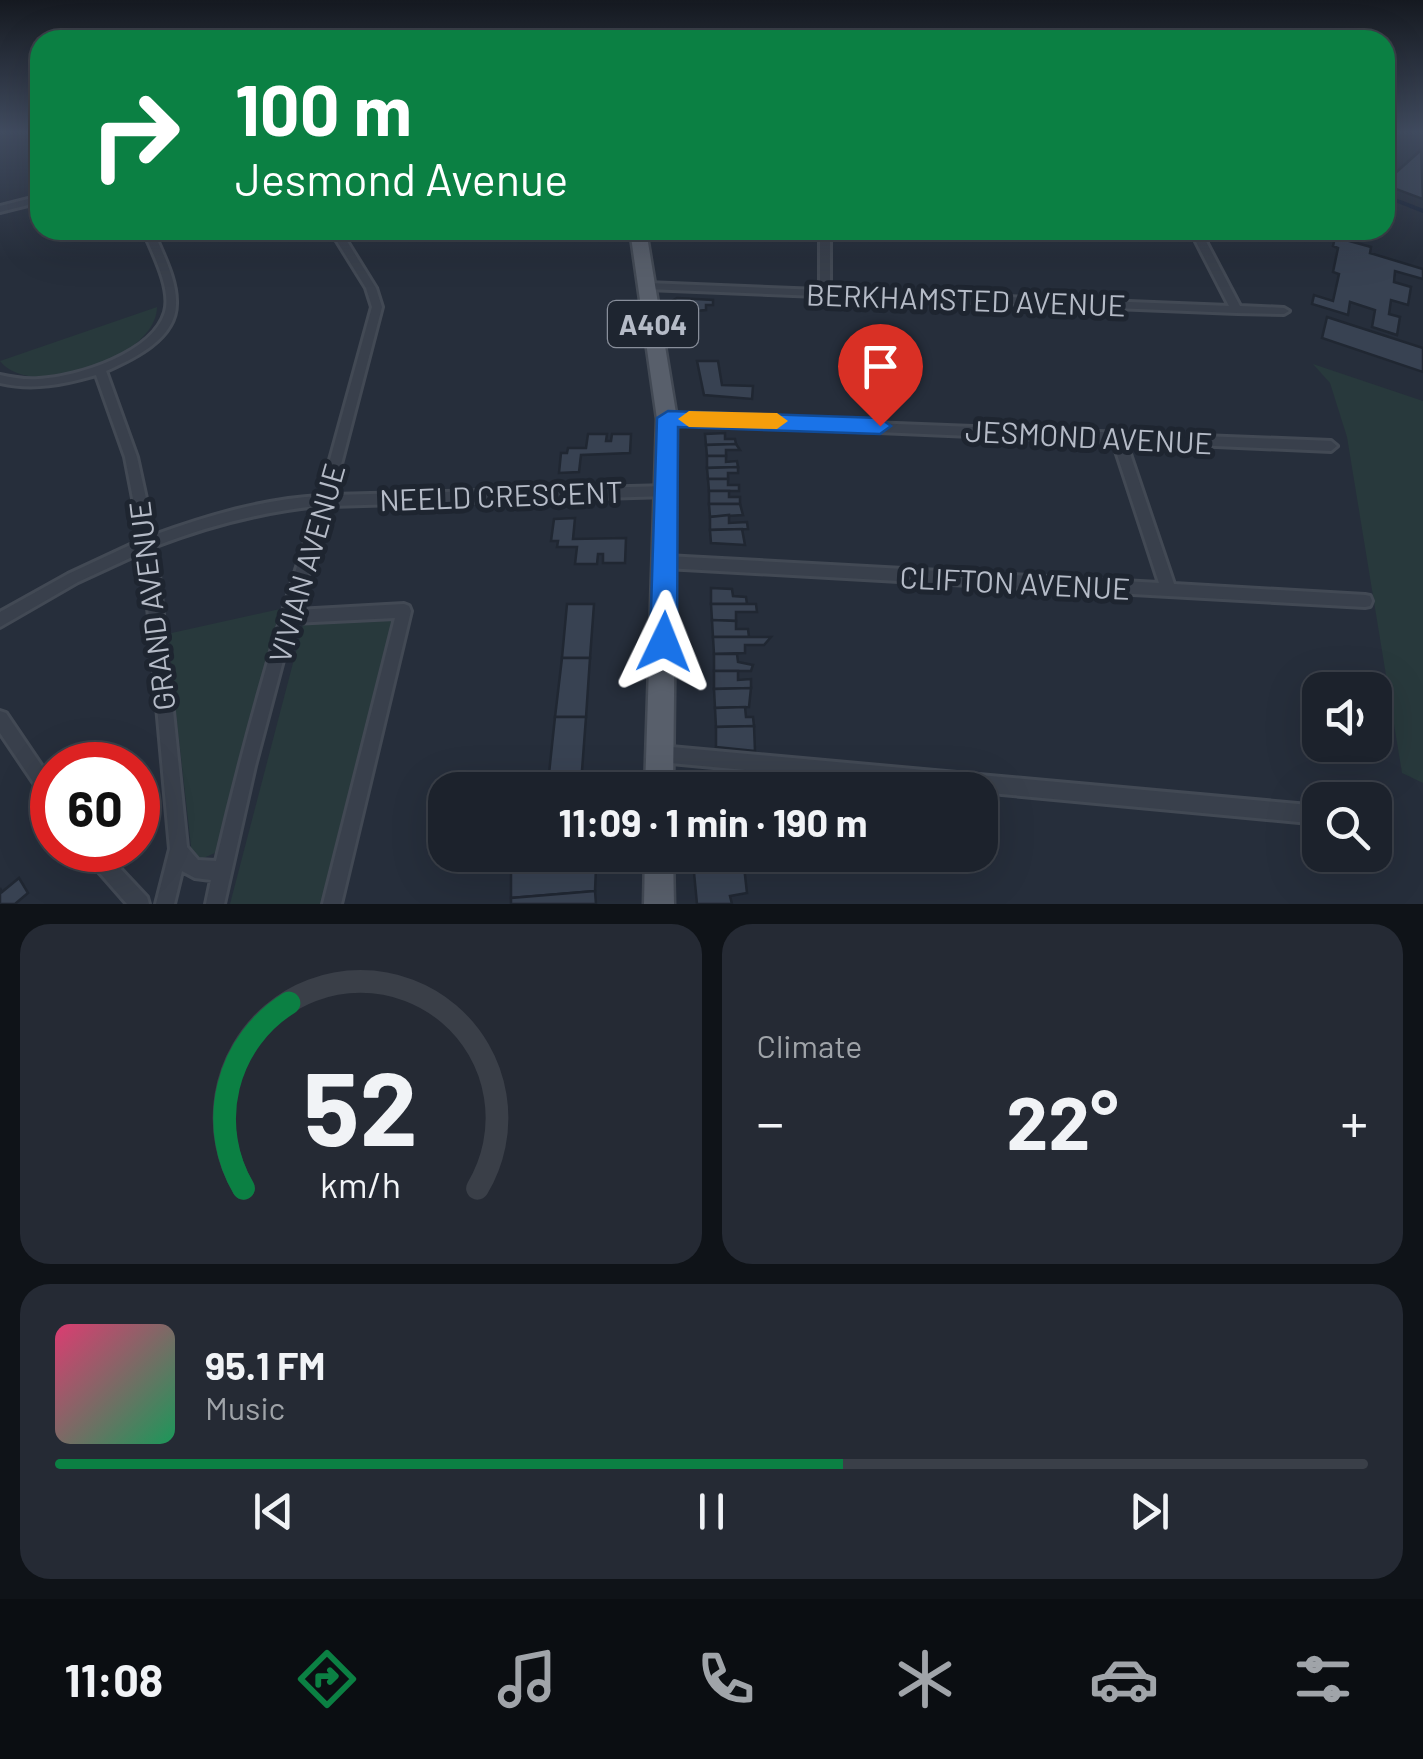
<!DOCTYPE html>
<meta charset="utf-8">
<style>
:root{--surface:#1c222c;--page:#252a34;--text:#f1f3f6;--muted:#a0a4a9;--line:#3a3f48;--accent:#0b8043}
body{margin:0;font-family:Barlow,sans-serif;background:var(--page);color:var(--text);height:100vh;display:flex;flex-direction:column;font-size:38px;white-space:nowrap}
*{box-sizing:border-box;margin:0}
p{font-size:32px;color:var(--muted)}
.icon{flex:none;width:55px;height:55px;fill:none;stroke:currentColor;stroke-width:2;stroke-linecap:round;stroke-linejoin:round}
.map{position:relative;height:904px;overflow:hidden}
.panel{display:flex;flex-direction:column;gap:20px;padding:20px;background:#0f1318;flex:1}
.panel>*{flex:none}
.hud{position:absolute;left:30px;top:30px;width:1365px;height:210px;border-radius:30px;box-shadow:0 10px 40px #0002,0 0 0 2px var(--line);background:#0b8043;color:#fff;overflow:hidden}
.controls{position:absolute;left:1302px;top:672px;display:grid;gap:20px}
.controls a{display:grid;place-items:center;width:90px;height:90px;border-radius:20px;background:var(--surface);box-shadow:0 10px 40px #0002,0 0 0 2px var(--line);font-size:50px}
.speed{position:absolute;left:30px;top:742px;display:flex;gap:20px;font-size:50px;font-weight:700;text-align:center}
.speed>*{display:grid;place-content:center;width:130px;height:130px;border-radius:50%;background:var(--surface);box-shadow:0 10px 40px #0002,0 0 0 2px var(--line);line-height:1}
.speed .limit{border:15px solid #d22;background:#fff;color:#111}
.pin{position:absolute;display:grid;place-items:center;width:85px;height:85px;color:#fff;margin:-102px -42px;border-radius:50% 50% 50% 0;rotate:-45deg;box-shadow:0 0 10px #0007}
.pin .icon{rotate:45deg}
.me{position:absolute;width:110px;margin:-55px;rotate:2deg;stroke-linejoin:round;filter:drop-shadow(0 0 8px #0008)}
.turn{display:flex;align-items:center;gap:35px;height:210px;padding:0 40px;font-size:45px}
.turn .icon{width:130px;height:130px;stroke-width:2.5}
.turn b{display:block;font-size:70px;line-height:85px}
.big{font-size:75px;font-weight:700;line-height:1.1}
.panel .widget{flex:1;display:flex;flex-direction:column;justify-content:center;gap:15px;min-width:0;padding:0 35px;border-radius:30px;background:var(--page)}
.panel .dial{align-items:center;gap:0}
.dial svg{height:260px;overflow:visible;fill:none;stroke:var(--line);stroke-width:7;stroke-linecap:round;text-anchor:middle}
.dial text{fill:var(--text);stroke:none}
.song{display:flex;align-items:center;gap:30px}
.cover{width:120px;height:120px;border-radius:15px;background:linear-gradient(135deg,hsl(340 70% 55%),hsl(150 70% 35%))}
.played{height:10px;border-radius:5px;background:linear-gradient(90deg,var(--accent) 60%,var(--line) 60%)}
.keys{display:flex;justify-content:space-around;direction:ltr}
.heat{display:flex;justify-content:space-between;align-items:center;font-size:55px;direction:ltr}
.panel .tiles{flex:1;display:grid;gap:20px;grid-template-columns:1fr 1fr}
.widget:last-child{grid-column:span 2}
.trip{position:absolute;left:428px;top:772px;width:570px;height:100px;border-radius:30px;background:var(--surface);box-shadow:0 10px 40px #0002,0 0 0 2px var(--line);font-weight:700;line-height:100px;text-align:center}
.tab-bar{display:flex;height:160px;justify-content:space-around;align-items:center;background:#0b0e12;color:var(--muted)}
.tab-bar .icon{width:70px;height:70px}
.tab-bar .selected{color:var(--accent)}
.tab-bar b{font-size:45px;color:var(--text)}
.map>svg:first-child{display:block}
.green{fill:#28393c}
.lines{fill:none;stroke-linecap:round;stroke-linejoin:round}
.stream{stroke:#1a2538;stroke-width:4}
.building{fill:#384252;stroke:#202732;stroke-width:2.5}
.minor-casing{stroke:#424954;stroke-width:6}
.primary-casing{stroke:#424954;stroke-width:5}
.minor{fill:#39404c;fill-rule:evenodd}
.primary{fill:#585f6b;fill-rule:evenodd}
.route{fill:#1a73e8;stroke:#114b97;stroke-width:2.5}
.slow{fill:#f59e0b}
.labels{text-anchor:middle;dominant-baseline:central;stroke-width:10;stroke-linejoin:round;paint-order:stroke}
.shield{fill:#1e2530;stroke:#888e9a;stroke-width:2.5}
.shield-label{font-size:28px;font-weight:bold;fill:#b5bbc7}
.street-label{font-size:30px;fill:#b5bbc7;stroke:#1e2530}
</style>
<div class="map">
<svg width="1423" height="904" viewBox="0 0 1423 904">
<rect width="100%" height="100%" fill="#262e3b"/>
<g class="green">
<path d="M157 307C157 358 31 402 0 361Z"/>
<polygon points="1313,364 1423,401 1423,783 1402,773 1347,437 1330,383"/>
<polygon points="280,609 217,852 197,861 192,855 167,634"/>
<polygon points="397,617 324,904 230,904 304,621"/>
</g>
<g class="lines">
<polyline class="stream" points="1385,196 1423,211"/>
</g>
<g class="building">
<polygon points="1421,150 1423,199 1385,185 1385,173 1392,176"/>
<polygon points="1335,237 1371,247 1370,253 1423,269 1423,279 1395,271 1394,282 1411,287 1408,305 1391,300 1389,314 1400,317 1397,335 1372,327 1375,310 1350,302 1348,315 1312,304 1314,295 1333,301 1339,274 1333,272 1338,248 1333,246"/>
<polygon points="677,298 713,300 713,305 706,305 706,310 674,313 672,301"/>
<polygon points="1327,317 1423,348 1423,372 1322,338"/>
<polygon points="697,361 718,361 722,385 753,386 752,399 704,395"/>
<polygon points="725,433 725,439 735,439 736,444 706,445 705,434"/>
<polygon points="588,434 607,434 606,441 611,441 612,434 631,434 630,453 581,455 579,472 559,473 561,453 567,453 568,448 586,448"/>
<polygon points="736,444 740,450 726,450 726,456 707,456 706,445"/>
<polygon points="707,456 726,456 726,462 737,461 738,467 707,468"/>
<polygon points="738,467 738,473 728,473 728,479 708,479 707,468"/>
<polygon points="708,479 728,479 728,485 739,485 739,491 709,491"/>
<polygon points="709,491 729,491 729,497 740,497 740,504 709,504"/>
<polygon points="709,504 740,504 743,515 710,517"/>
<polygon points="729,515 729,523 747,522 748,529 710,530 710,517"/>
<polygon points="575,518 573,539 626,538 625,563 603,563 603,554 598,554 597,564 575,564 577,547 557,547 558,541 551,541 554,519"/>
<polygon points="742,529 745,545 711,543 710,530"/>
<polygon points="711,588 732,589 733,596 746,597 747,604 711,604"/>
<polygon points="567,604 594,604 590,658 562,658"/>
<polygon points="711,604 756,604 757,612 736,612 736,621 712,620"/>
<polygon points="712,620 736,621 736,629 748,629 749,637 713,637"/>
<polygon points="713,637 771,637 764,645 745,645 745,653 714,654"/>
<polygon points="714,654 737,654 738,662 753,665 751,671 714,671"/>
<polygon points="562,658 590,658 586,717 555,717"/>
<polygon points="714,671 738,671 738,680 751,679 751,688 714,689"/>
<polygon points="751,688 749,707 715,708 714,689"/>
<polygon points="745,707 746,717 753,717 754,726 716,727 715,708"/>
<polygon points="555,717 586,717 581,784 548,783"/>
<polygon points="754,726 755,751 716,747 716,727"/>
<polygon points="514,855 597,855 596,868 511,872"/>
<polygon points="727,859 728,867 744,866 747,893 730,896 732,904 697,904 693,862"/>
<polygon points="596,868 595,891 511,898 511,872"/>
<polygon points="19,878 28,893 15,904 0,904 0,888 2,892"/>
<polygon points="595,891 596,904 511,904 511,898"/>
</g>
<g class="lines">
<g class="minor-casing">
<g id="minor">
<polygon points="40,196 40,202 0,212 0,206"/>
<path d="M143 230H153C162 253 177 279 176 304 176 339 133 359 106 371L137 457 154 535C207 516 263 499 320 496L372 307 366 288 330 230H340L376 288 382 307 333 495 668 486 673 487 675 491 673 495 668 496 330 506 297 610 404 604 409 606 411 611 341 904H323L395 618 293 623 255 766 224 904H206L211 880 195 878 182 871 174 904H156L170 849 143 552 78 582 0 627V612L68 574 141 540 125 457 96 375C64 384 34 391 0 383V375C13 378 25 380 39 379 77 377 153 353 165 312 172 289 152 252 143 230ZM317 506C277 623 244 741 216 861L198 860 187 847 156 546C208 526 261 512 317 506Z"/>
<polygon points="820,230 830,230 830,290 1229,306 1190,230 1200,230 1240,306 1284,308 1289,311 1284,314 1237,313 647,289 642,286 647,283 820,290"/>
<polygon points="667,415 1331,441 1337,446 1331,451 1126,442 1174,584 1365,595 1370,596 1372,601 1370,606 1365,607 666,568 661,566 659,562 661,558 666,556 1159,583 1113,442 667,423 661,419"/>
<polygon points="0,711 6,713 52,781 52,803 46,801 0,733"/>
<polygon points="660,746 1320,806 1320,824 980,792 980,790 957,790 660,762 654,760 652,754 654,748"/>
<polygon points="82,850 103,850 147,897 149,904 127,904 85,856"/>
</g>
</g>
<g class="primary-casing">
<g id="primary">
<polygon points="630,230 646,230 677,419 673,790 645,790 657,419"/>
<polygon points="645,855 673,855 674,904 644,904"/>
</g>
</g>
<use href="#minor" class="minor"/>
<use href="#primary" class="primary"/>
</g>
<linearGradient id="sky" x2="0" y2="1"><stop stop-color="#151920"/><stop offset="0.51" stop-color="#414c60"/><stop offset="1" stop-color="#414c60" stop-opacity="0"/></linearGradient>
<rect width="1423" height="259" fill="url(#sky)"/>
<polygon class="route" points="668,411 880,418 891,426 880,434 678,427 677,642 673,651 664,655 654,651 650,642 657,418"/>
<polygon class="slow" points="689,411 777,413 788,421 777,429 689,427 678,419"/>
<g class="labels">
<rect class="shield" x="608" y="301" width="90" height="46" rx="8"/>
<g class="shield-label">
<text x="653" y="324">A404</text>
</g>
<g class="street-label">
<text transform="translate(966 299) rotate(2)">BERKHAMSTED AVENUE</text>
<text transform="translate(1089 436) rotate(3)">JESMOND AVENUE</text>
<text transform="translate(501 495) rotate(-2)">NEELD CRESCENT</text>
<text transform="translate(306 563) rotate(-74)">VIVIAN AVENUE</text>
<text transform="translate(1015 582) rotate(3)">CLIFTON AVENUE</text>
<text transform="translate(151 606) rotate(-97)">GRAND AVENUE</text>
</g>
</g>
</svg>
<div class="controls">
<a><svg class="icon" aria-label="sound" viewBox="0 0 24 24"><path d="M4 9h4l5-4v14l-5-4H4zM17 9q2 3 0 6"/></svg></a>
<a><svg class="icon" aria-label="search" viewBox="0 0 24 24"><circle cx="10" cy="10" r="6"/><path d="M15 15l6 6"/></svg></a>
</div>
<div class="speed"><div class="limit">60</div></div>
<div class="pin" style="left:880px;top:426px;background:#d93025"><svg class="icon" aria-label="arrive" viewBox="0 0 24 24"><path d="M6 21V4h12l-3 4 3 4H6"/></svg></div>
<svg class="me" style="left:664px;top:642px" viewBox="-20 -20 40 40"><path d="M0-17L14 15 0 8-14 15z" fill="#1a73e8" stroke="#fff" stroke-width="4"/></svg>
<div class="trip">11:09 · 1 min · 190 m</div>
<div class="hud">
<div class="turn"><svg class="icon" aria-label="right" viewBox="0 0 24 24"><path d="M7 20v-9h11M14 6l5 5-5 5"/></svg><div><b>100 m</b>Jesmond Avenue</div></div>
</div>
</div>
<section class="panel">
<div class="tiles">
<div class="widget dial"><svg viewBox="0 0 100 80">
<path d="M14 69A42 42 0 1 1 86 69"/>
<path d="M14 69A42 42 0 0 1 28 12" stroke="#0b8043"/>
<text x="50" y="56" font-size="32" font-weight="700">52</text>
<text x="50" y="72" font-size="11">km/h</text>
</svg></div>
<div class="widget"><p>Climate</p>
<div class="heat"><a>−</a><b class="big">22°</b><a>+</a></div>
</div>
<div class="widget">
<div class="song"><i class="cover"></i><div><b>95.1 FM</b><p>Music</p></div></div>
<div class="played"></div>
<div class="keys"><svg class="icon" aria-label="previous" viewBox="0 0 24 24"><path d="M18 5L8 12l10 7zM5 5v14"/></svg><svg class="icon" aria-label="pause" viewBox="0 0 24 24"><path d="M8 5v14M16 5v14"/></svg><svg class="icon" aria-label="next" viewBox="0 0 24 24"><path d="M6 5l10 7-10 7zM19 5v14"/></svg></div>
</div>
</div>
</section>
<nav class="tab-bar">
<b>11:08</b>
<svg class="icon selected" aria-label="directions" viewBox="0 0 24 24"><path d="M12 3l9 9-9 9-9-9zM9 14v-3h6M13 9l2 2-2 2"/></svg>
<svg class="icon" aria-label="music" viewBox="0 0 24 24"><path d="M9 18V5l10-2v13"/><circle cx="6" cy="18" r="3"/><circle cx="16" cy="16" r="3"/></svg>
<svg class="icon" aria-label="phone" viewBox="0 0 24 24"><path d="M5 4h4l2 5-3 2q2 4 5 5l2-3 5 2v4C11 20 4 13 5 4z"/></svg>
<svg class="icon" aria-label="climate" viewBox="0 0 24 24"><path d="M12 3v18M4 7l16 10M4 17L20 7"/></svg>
<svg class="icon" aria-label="car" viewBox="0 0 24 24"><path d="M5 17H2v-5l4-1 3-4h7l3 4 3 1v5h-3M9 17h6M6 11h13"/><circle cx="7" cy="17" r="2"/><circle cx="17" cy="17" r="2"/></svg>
<svg class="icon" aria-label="filters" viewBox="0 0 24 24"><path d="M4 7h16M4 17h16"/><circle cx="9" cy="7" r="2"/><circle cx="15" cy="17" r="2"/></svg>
</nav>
